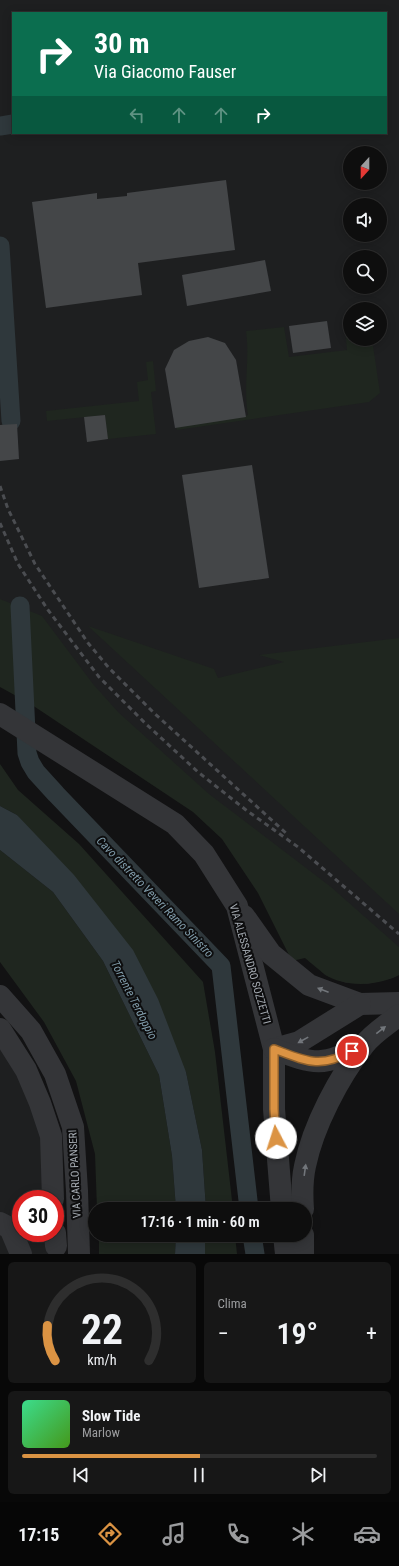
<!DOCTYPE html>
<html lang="it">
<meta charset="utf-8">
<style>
:root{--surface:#0e0e0e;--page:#171717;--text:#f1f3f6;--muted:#9b9c9e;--line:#2e2e2e;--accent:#db9343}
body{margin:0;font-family:"Roboto Condensed",sans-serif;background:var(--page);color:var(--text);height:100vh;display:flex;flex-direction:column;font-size:15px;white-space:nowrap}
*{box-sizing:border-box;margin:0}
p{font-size:13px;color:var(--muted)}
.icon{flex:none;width:22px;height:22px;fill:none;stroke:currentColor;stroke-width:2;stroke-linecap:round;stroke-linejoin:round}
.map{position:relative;height:1254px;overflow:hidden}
.sheet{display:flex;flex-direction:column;gap:8px;padding:8px;background:#080808;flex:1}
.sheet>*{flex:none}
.hud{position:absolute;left:12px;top:12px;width:375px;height:122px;border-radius:0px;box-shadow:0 2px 10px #0003,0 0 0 1px var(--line);background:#0b6e4f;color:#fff;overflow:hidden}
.needle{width:26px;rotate:201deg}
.buttons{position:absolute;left:343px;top:146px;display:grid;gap:8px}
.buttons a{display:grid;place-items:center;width:44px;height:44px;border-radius:50%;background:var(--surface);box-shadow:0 2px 10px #0003,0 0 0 1px var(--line);font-size:20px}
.speed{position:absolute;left:12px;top:1190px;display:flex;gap:8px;font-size:20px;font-weight:700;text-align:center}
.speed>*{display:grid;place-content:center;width:52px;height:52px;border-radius:50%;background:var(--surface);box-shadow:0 2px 10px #0003,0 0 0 1px var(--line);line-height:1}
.speed .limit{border:6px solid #d22;background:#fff;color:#111}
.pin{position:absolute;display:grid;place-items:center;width:34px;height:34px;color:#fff;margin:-17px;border:2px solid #fff;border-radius:50%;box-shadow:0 1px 4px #0007}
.me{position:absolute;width:44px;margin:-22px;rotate:355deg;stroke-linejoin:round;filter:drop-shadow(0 0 3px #0008)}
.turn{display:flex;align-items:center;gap:14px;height:84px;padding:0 16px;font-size:18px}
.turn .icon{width:52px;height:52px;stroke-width:2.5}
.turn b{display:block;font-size:28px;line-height:34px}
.lanes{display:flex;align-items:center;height:38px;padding:0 16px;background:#0003;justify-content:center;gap:20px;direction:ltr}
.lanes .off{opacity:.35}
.big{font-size:30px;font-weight:600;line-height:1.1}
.sheet .tile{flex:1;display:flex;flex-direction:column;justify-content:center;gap:6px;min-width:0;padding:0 14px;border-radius:6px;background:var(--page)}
.sheet .dial{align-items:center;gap:0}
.dial svg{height:104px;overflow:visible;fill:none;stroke:var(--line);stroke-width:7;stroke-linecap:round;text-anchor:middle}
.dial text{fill:var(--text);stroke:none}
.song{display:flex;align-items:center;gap:12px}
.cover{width:48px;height:48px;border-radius:6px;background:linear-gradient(135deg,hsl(150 70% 55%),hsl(100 70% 35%))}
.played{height:4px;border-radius:2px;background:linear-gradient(90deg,var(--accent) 50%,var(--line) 50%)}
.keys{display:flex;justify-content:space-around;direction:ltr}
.heat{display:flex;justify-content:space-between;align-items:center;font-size:22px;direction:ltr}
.sheet .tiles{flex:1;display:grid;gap:8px;grid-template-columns:1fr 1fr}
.tile:last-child{grid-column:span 2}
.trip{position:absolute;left:88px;top:1202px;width:224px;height:40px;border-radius:20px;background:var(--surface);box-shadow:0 2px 10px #0003,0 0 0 1px var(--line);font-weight:600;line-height:40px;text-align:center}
.tabs{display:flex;height:64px;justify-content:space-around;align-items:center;background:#060606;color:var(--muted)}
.tabs .icon{width:28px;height:28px}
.tabs .on{color:var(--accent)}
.tabs b{font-size:18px;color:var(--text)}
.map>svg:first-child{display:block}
.built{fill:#1e1f20;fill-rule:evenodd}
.green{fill:#1f261f}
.water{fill:#2f383c}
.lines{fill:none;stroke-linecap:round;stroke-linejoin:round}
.canal{stroke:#2f383c;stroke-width:19}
.building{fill:#444648}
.minor{stroke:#343538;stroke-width:22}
.rail{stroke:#4b4d51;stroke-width:3;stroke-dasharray:5 4;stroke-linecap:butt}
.oneway{fill:#72767b}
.route-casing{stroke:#8e602c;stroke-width:10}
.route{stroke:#db9343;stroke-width:7}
.labels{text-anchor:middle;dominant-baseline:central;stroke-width:4;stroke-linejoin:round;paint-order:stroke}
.street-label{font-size:11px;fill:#a5abb2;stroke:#0d0d0e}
.water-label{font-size:12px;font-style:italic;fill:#809caa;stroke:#0d0d0e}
</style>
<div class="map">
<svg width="399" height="1254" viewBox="0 0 399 1254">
<rect width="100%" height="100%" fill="#121213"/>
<g class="built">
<path d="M0 0H399V975L393 978 368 984 346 983 325 975 256 855 0 675ZM13 13H386V133H13ZM350 153H380V183H350ZM350 205H380V235H350ZM350 257H380V287H350ZM350 309H380V339H350Z"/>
<polygon points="0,1047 16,1060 49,1145 50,1199 21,1199 21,1233 51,1233 52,1254 0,1254"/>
</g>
<g class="green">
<path d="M350 315V339H372L380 393 369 402 177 430 176 427 248 415C243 387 250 359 246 331L284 327 289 357 347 350 344 316Z"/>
<polygon points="153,361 156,391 151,392 156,434 108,439 105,415 47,421 46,411 139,401 137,382 148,380 146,362"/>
<path d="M0 599 42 616 93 684 118 712 209 794 331 887 399 947V975C378 986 345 988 324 974 318 969 311 963 305 958L292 961 258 893 222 839 193 812 29 703 0 687Z"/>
<polygon points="88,626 214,669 218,678 284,662 259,655 399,638 399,914"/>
<polygon points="0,764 18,790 79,844 203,982 215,1052 233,1209 206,1209 202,1150 186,1072 17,815 0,806"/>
<polygon points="0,850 53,892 103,961 159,1075 172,1156 176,1209 97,1209 95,1154 76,1081 44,1022 0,962"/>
<polygon points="99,1235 176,1235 175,1254 99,1254"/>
<polygon points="205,1235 235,1235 237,1254 205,1254"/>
</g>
<g class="water">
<polygon points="0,806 17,815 74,875 133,950 158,999 186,1072 202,1150 206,1209 176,1209 172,1156 159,1075 103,961 53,892 0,850"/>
<polygon points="176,1235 205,1235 205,1254 175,1254"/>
</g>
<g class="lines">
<g class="canal">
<polyline points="0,126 13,124"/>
<polyline points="0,246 11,421"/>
<polyline points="20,606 27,753 30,762 36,772 56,794 221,966 249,1209"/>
<polyline points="252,1235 255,1254"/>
</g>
</g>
<g class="building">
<polygon points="226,180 235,250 138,263 142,295 46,308 32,202 97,193 97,199 127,196 127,193"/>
<polygon points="265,260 271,291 187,306 182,275"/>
<polygon points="327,321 331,348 293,353 289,326"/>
<polygon points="208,337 225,343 236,360 246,417 175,428 165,369 174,350 189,341"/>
<polygon points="105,415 108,439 87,442 84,417"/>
<polygon points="17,424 19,459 0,461 0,425"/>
<polygon points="252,465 269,578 199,588 182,475"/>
</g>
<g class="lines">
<g class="minor">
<polyline points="0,714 175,824 204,854 237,906 274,1049 274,1109 282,1209"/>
<polyline points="244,916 271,954 309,985 360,1004 399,1003"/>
<polyline points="0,996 31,1031 55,1074 73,1127 77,1191 79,1254"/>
<polyline points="0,1029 26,1070 40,1103 51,1136 53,1199"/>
<polyline points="274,1049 299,1042 360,1004"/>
<path d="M274 1049C316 1065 322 1067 363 1045"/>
<path d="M303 1209C302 1195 302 1180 305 1166 313 1126 339 1077 364 1045 373 1033 387 1025 399 1015"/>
<polyline points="0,1223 10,1228 21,1254"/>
<polyline points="55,1233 56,1246"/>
<polyline points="284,1235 286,1254"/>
<polyline points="303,1235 303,1254"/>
</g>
<g class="rail">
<polyline points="0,486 8,509 35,564 88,643 109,668 154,713 287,834"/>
<polyline points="0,523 18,564 48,610 99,677 146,724 198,772 246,810 298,847 399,934"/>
</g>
</g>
<defs><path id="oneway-solid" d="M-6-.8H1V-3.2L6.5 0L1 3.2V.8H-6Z"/></defs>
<g class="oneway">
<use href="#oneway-solid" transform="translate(323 990) rotate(-159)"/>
<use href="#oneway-solid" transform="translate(381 1030) rotate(-38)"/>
<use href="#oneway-solid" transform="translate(303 1040) rotate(151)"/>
<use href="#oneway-solid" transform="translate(305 1170) rotate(-82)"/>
</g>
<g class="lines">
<g class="route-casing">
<path id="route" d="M276 1138 274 1109V1049C306 1061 320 1069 352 1051"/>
</g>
<use href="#route" class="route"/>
</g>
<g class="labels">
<g class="street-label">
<text transform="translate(250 964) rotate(74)">VIA ALESSANDRO SOZZETTI</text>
<text transform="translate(75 1174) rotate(-93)">VIA CARLO PANSERI</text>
</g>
<g class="water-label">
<text transform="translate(155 897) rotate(46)">Cavo distretto Veveri Ramo Sinistro</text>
<text transform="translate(134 1000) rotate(63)">Torrente Terdoppio</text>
</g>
</g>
</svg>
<div class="buttons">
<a><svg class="needle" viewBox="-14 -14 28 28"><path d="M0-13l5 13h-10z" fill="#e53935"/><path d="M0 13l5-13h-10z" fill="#9b9c9e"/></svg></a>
<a><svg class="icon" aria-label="sound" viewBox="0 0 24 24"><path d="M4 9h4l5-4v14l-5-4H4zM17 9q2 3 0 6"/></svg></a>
<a><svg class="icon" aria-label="search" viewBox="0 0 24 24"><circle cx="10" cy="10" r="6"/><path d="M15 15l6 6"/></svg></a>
<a><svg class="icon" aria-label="layers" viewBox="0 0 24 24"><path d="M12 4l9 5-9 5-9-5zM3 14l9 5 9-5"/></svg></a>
</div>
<div class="speed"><div class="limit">30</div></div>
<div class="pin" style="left:352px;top:1051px;background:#d93025"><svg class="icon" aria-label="arrive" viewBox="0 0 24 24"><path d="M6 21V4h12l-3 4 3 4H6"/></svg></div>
<svg class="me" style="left:276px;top:1138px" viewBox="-20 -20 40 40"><circle r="19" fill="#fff"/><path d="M0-13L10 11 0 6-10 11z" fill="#db9343"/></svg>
<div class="trip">17:16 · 1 min · 60 m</div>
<div class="hud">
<div class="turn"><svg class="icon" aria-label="right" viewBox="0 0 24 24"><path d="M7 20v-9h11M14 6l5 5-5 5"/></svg><div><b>30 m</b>Via Giacomo Fauser</div></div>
<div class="lanes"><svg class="icon off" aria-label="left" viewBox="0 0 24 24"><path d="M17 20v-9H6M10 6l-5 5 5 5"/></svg><svg class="icon off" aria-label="ahead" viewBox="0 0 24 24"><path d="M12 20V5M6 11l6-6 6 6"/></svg><svg class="icon off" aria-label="ahead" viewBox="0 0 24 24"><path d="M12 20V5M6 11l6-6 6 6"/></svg><svg class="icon" aria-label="right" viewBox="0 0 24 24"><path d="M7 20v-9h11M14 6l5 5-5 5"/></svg></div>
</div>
</div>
<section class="sheet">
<div class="tiles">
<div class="tile dial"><svg viewBox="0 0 100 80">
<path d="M14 69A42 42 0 1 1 86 69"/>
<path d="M14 69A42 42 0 0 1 8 42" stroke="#db9343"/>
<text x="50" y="56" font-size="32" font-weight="700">22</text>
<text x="50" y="72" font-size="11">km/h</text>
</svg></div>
<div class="tile"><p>Clima</p>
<div class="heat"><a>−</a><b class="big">19°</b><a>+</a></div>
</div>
<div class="tile">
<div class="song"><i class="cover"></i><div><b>Slow Tide</b><p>Marlow</p></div></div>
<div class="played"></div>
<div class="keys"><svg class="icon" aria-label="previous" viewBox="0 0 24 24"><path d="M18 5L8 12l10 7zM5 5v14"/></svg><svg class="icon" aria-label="pause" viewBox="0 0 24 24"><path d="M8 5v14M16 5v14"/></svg><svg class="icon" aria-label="next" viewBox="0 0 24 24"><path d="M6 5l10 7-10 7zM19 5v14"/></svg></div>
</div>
</div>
</section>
<nav class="tabs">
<b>17:15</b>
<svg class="icon on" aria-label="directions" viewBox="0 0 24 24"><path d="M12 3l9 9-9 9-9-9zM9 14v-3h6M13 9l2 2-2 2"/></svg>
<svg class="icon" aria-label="music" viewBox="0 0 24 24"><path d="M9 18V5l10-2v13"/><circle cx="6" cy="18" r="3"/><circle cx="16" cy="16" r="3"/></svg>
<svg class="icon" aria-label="phone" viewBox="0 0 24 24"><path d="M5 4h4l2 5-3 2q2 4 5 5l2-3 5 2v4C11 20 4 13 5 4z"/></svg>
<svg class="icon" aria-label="climate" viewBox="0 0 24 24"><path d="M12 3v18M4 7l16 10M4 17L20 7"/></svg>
<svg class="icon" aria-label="car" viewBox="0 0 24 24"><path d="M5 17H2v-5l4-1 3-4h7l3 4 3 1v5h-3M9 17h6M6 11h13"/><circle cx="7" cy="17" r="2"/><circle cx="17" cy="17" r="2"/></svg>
</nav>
